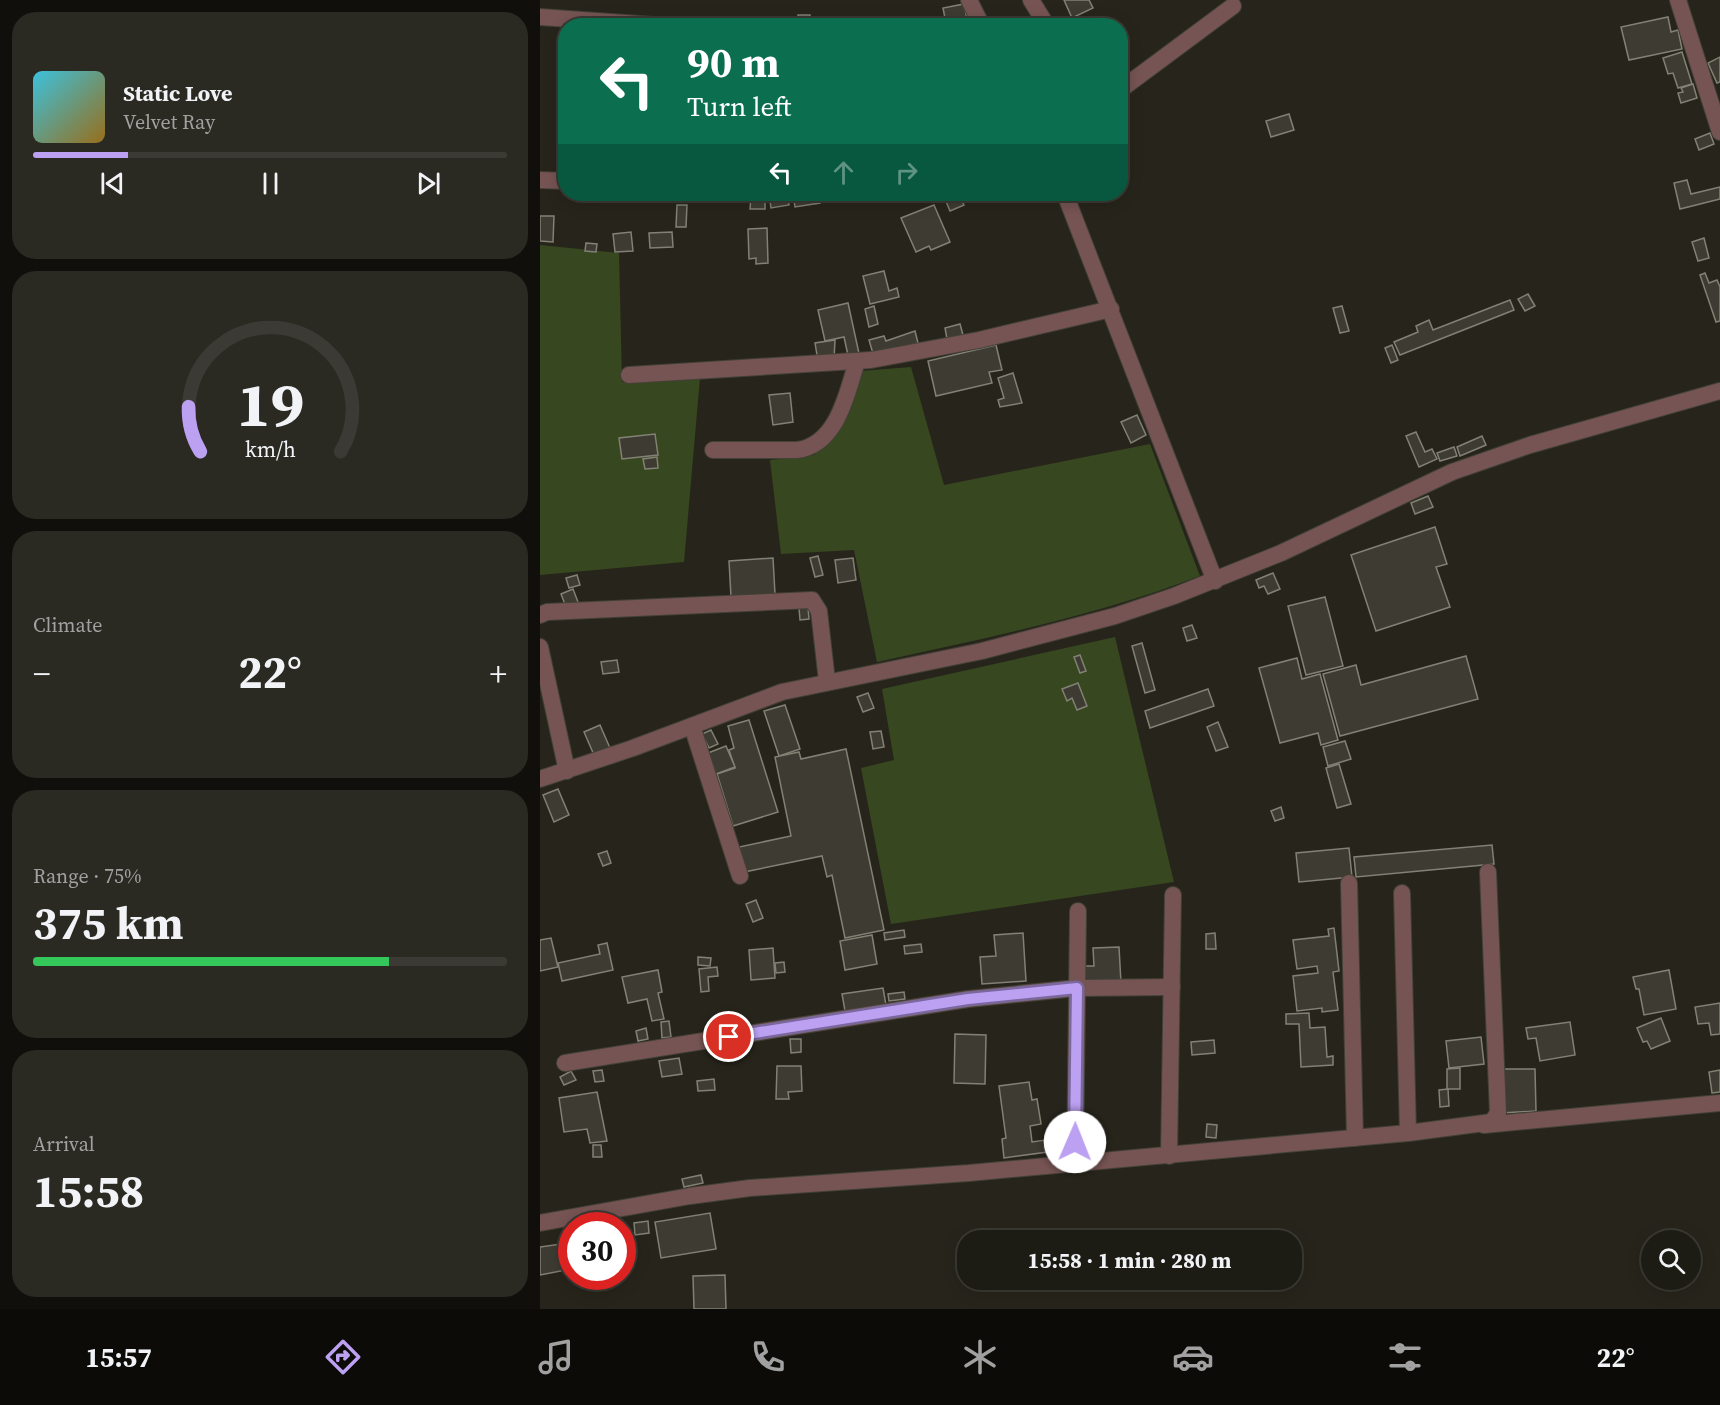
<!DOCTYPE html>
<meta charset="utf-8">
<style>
:root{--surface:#1d1c14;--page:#2a2922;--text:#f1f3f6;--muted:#a0a1a0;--line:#3b3a34;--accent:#bca0f2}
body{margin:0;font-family:"Source Serif 4",serif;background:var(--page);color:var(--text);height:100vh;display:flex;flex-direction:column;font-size:22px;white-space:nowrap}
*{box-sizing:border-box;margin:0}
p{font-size:20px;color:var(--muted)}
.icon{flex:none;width:33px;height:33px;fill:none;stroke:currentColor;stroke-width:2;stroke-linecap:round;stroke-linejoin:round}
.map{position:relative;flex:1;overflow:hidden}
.panel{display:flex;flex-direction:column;gap:12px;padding:12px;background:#100f0b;width:540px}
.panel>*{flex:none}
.banner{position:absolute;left:18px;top:18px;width:570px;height:183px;border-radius:24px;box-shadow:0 3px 15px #0003,0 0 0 2px var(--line);background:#0b6e4f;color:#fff;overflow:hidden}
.buttons{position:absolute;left:1101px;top:1230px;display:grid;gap:12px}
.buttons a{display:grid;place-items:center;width:60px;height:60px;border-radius:50%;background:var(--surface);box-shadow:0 3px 15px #0003,0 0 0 2px var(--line);font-size:30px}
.speed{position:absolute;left:18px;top:1212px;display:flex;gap:12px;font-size:30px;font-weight:700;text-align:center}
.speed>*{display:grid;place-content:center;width:78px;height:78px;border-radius:50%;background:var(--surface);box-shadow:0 3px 15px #0003,0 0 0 2px var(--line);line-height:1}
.speed .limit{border:9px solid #d22;background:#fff;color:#111}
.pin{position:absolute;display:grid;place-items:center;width:51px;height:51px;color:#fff;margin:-26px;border:3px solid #fff;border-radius:50%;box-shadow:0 2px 6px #0007}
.me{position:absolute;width:66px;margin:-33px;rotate:1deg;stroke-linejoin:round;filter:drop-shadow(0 0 4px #0008)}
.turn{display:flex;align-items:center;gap:21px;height:126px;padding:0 30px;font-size:27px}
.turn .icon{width:78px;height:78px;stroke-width:2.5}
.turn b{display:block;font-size:42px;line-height:51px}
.lanes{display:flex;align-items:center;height:57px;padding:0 30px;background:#0003;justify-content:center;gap:30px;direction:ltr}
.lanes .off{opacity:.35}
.big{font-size:45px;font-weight:700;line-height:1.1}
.panel .tile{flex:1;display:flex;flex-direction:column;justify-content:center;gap:9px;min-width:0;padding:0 21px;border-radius:24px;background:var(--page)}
.panel .dial{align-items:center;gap:0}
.dial svg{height:156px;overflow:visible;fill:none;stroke:var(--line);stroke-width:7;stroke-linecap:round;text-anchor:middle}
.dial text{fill:var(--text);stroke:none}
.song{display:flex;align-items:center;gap:18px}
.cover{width:72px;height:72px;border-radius:9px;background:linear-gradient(135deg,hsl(190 70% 55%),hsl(40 70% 35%))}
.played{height:6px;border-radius:3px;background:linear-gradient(90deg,var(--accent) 20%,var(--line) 20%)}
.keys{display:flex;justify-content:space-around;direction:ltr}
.heat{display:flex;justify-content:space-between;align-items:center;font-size:33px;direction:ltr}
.charge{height:9px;border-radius:4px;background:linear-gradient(90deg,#34c759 75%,var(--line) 0)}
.trip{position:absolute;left:417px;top:1230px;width:345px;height:60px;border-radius:24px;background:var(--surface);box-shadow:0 3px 15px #0003,0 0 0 2px var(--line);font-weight:700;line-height:60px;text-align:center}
.tabs{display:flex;height:96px;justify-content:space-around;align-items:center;background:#0c0b08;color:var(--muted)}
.tabs .icon{width:42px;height:42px}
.tabs .on{color:var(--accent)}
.tabs b{font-size:27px;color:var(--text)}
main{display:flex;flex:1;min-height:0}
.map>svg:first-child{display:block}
.green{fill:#374720}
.building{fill:#3e3c32;stroke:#838175;stroke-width:1.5}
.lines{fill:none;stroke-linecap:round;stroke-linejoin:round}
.minor-casing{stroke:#424137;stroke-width:18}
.minor{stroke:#765453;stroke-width:16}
.route-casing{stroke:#7a689d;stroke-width:15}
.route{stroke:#bca0f2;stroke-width:10}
</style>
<main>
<section class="panel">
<div class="tile">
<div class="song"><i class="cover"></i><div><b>Static Love</b><p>Velvet Ray</p></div></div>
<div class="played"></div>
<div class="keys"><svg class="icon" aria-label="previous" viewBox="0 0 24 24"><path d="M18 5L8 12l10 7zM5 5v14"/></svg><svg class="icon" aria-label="pause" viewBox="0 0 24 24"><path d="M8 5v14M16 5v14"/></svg><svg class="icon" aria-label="next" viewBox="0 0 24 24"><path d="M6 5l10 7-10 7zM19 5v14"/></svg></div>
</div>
<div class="tile dial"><svg viewBox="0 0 100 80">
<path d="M14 69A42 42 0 1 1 86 69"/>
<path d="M14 69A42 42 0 0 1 8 46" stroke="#bca0f2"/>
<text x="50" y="56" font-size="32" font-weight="700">19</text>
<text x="50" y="72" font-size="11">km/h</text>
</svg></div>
<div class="tile"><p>Climate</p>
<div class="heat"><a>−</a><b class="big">22°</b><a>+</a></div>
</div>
<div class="tile"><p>Range · 75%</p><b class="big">375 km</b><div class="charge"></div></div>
<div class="tile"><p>Arrival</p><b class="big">15:58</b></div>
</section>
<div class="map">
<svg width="1180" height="1309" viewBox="0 0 1180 1309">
<rect width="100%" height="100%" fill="#27251b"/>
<g class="green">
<polygon points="0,245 79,253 82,382 160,378 144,562 0,575"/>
<path d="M371 367 404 485 610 444 660 576C556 616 446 638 337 662L314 550 241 554 230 460 274 455 299 427 321 371Z"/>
<polygon points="575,637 634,882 351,924 321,768 354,760 342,689"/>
</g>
<g class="building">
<polygon points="524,0 549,0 553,8 532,18"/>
<polygon points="424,4 427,19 406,23 403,8"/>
<polygon points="258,15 270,15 271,26 258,26"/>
<polygon points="1128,17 1131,32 1138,30 1142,49 1089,60 1081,27"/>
<polygon points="1142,52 1152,84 1138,88 1133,73 1128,74 1123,58"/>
<polygon points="1180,57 1180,82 1177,83 1168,63"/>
<polygon points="1153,84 1157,98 1141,103 1138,93 1143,92 1141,88"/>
<polygon points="749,114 754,130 731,137 726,121"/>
<polygon points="1170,133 1174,144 1159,150 1155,139"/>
<polygon points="1147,180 1151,194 1180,187 1180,199 1140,209 1134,183"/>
<polygon points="219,194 225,194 225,209 210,209 211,197 219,197"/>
<polygon points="229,194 247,194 249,205 231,208"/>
<polygon points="253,194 279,194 280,203 255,207"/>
<polygon points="419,194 424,205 410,211 405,199"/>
<polygon points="137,205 147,205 146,227 136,227"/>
<polygon points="394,205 410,242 391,250 389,246 376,252 361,218"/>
<polygon points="0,216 14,216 13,242 0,241"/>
<polygon points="227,228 228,263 216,264 216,258 209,259 208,229"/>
<polygon points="91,232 93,251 75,252 73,234"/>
<polygon points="132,232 133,247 110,248 109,233"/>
<polygon points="1164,238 1169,258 1158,261 1152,242"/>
<polygon points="46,243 57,244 56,252 45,251"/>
<polygon points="344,271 349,291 357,288 359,297 330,304 323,276"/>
<polygon points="1165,273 1169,283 1177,280 1180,287 1180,321 1176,322 1160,275"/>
<polygon points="988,294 995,306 985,311 978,299"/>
<polygon points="970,300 974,310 860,355 854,342 878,332 876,326 889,320 893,330"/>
<polygon points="308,303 320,358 309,360 304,337 285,341 278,310"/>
<polygon points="334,306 338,324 329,327 325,309"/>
<polygon points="802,306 809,331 800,333 793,308"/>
<polygon points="420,324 423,335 407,339 405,328"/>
<polygon points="375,331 378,343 334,357 329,340 344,336 346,341"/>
<polygon points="295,340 294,359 278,361 275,343"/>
<polygon points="456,345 462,370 449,372 452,383 396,396 388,361"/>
<polygon points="852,345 858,360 851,363 845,348"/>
<polygon points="473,373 482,403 460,407 458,400 464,398 458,378"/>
<polygon points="250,393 253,422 233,425 229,395"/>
<polygon points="597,415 606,435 591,443 581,422"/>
<polygon points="876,432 885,452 892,449 897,459 879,467 866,436"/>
<polygon points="115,434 118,455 82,459 79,438"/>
<polygon points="942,436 946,445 920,456 917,447"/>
<polygon points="914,447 917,456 900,461 897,453"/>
<polygon points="117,457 118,468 105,469 103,459"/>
<polygon points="888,496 893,507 875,514 871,503"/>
<polygon points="895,527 907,564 896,567 910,607 836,631 811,555"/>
<polygon points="278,556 283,575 275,577 270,558"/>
<polygon points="233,558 235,594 191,597 189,561"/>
<polygon points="313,558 316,580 298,583 295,560"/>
<polygon points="733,573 740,589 728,594 724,586 719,588 716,580"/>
<polygon points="37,575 40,585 29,588 26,578"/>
<polygon points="33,589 38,602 26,607 21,594"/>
<polygon points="785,597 803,666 766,675 748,606"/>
<polygon points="268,607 269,619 260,620 259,608"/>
<polygon points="652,625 657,638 647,641 643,628"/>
<polygon points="602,643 615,690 605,693 592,646"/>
<polygon points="540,655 546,671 540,673 534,657"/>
<polygon points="926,656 938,699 800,736 783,674 816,665 821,685"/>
<polygon points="757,658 762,679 780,674 798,740 781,745 778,733 740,743 719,668"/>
<polygon points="77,660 79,672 63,674 61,662"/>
<polygon points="538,683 547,706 537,710 532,698 527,701 522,689"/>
<polygon points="668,689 674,706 610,728 605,711"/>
<polygon points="328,693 334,708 323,712 317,697"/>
<polygon points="245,705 260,749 239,756 224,711"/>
<polygon points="209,720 238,812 193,826 177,774 195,768 189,750 194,748 188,726"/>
<polygon points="678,722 688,747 676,751 667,727"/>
<polygon points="60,725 70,748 54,755 44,732"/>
<polygon points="171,730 178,744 169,748 162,734"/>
<polygon points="341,731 344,747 333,749 330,732"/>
<polygon points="805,741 811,759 788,766 783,747"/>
<polygon points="186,746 195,767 176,774 168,753"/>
<polygon points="306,749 344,930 305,938 292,875 287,877 282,856 204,872 199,847 251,836 235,757 259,752 261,759"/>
<polygon points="799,764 811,804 797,808 786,768"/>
<polygon points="18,789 29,815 14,822 3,795"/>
<polygon points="741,807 744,818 735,821 731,811"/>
<polygon points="952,845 954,864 816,877 814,857"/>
<polygon points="809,848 812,877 759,882 756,853"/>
<polygon points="67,851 71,863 63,866 58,854"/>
<polygon points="216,900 223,918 213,922 206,904"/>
<polygon points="794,928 799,971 793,972 798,1010 782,1012 782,1008 757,1011 753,976 778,973 777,966 757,969 753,940 789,936 788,929"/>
<polygon points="364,930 365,937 345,940 344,933"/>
<polygon points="483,933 486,981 442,984 440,957 456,956 454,935"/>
<polygon points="675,933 676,949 666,949 666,934"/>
<polygon points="332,935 337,964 305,970 300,941"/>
<polygon points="11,938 18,967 0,971 0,940"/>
<polygon points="67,943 73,970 22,981 18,963 60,954 58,945"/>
<polygon points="381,944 382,952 365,954 364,946"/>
<polygon points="579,947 581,983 542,984 541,966 554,966 553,948"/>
<polygon points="233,948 235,978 211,980 209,950"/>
<polygon points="158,957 171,958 170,966 158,965"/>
<polygon points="244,962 245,972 236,973 235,963"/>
<polygon points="177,967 178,976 168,977 169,991 161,992 159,969"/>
<polygon points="118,970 122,992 118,993 124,1019 112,1021 107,999 88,1003 82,977"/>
<polygon points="1129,970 1136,1009 1104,1015 1099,989 1096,989 1093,977"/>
<polygon points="343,988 346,1005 305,1011 302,994"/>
<polygon points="364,992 365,999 349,1001 348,994"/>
<polygon points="1180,1003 1180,1034 1171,1035 1169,1023 1158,1024 1155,1007"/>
<polygon points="769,1013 770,1028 785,1027 787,1057 793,1056 793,1065 761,1067 759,1024 746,1024 746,1014"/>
<polygon points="1121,1018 1130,1041 1111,1049 1107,1041 1103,1042 1097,1028"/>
<polygon points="129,1021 131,1037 122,1038 121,1022"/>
<polygon points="1030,1022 1035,1055 1000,1061 996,1038 988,1039 986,1028"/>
<polygon points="106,1028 108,1039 98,1041 96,1031"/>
<polygon points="415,1034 446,1035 445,1084 414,1083"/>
<polygon points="941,1037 944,1064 909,1068 906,1041"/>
<polygon points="250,1039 261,1039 261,1052 251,1053"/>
<polygon points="674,1040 675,1053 652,1055 651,1042"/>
<polygon points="139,1058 142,1074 122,1077 119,1061"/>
<polygon points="237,1066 261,1066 262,1091 248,1092 249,1099 236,1099"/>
<polygon points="920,1068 920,1089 907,1089 907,1069"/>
<polygon points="960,1069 995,1069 996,1111 961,1113"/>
<polygon points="62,1070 64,1081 55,1082 53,1071"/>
<polygon points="1180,1070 1180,1092 1172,1093 1169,1072"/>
<polygon points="31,1071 36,1080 24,1085 20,1077"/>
<polygon points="174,1079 175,1090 158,1091 157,1081"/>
<polygon points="489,1082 492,1100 497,1099 501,1124 490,1126 492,1142 513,1139 515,1151 464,1158 462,1139 466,1138 459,1086"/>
<polygon points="908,1089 909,1106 900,1107 899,1090"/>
<polygon points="57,1092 67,1141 50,1143 47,1129 24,1132 19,1098"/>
<polygon points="667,1124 677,1125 676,1138 666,1137"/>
<polygon points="53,1145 61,1145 62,1157 53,1157"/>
<polygon points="161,1175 163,1183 144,1187 142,1179"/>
<polygon points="170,1213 176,1249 121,1258 115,1222"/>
<polygon points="108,1221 109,1233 95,1235 94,1223"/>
<polygon points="21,1244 26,1270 0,1275 0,1247"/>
<polygon points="185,1275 186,1309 154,1309 153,1276"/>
</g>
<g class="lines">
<g class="minor-casing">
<g id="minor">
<polyline points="429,0 442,26"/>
<polyline points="491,0 507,26"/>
<polyline points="1138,0 1180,132"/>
<polyline points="0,17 127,26"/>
<polyline points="580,90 693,6"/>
<polyline points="0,180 26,181"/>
<polyline points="525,194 675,581"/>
<polyline points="89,375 331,360 439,340 571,309"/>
<path d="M173 450H257C297 445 307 394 317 361"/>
<polyline points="0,615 7,612 272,600 279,611 287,681"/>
<polyline points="0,647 27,771"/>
<polyline points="152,726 200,876"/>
<polyline points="0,779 93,748 242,692 442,651 575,616 634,596 741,553 912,472 990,445 1180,391"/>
<polyline points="809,883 815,1138"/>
<polyline points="862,893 868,1133"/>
<polyline points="25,1063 428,999 537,988 632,987"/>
<polyline points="944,1125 1180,1103"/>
<polyline points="629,1156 633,895"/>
<polyline points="535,1164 538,911"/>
<polyline points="0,1223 150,1196 210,1188 429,1173 868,1133 952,1122 958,1113 948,872"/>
</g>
</g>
<use href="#minor" class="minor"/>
</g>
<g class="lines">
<g class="route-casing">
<polyline id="route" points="189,1037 428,999 537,988 535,1142"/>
</g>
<use href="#route" class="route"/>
</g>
</svg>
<div class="buttons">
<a><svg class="icon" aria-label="search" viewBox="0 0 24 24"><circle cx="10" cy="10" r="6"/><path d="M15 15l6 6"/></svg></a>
</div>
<div class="speed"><div class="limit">30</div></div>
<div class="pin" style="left:189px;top:1037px;background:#d93025"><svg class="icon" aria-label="arrive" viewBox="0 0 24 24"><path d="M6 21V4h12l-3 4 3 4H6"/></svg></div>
<svg class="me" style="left:535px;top:1142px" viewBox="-20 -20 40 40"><circle r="19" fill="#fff"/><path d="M0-13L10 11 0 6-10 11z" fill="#bca0f2"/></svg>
<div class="trip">15:58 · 1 min · 280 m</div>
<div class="banner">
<div class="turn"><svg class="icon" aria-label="left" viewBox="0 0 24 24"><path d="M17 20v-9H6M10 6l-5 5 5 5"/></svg><div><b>90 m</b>Turn left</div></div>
<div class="lanes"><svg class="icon" aria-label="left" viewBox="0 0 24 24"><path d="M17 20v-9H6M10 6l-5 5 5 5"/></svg><svg class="icon off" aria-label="ahead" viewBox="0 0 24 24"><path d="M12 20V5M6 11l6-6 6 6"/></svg><svg class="icon off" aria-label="right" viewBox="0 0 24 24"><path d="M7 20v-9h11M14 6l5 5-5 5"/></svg></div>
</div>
</div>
</main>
<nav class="tabs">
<b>15:57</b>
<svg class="icon on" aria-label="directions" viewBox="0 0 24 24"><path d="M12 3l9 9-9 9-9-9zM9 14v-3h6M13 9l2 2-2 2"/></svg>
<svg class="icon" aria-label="music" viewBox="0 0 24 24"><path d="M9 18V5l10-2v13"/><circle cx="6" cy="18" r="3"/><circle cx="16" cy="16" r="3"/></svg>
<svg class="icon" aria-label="phone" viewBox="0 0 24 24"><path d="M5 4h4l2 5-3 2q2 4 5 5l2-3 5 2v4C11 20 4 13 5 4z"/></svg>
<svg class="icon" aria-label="climate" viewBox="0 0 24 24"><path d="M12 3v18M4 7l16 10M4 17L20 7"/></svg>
<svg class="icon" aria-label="car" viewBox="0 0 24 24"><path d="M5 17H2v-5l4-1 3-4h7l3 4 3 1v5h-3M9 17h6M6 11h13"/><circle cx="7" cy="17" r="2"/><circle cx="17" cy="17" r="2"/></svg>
<svg class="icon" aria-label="filters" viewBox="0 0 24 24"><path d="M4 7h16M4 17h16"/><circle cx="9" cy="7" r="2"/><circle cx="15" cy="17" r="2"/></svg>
<b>22°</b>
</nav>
